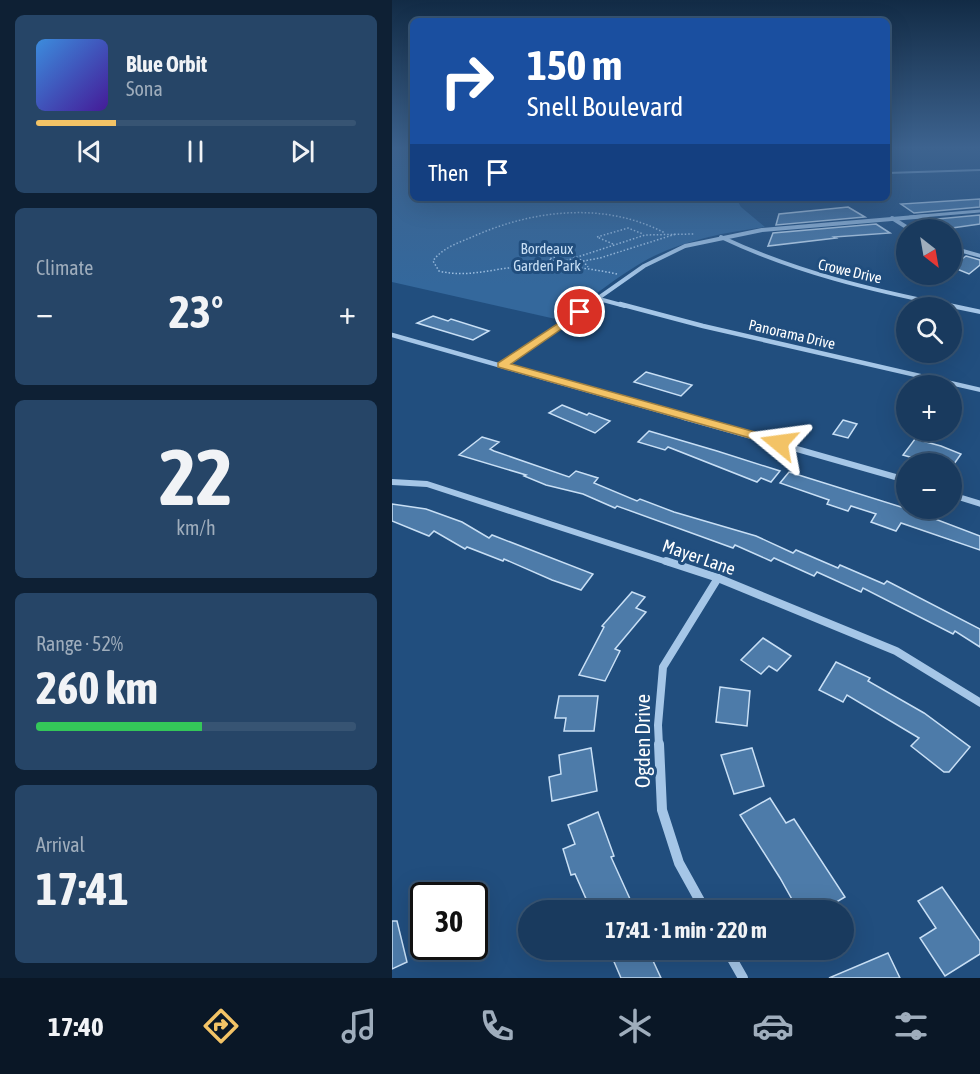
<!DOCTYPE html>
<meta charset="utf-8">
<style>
:root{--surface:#193a5e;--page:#264567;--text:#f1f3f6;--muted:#9fadbc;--line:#375473;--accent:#f3c366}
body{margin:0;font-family:"Asap Condensed",sans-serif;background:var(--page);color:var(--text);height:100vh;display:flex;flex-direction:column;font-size:22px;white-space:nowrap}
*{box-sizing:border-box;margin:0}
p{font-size:20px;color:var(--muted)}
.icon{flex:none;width:33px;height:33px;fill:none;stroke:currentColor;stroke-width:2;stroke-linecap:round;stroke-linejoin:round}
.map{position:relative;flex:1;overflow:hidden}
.panel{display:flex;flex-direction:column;gap:15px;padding:15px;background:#0e2034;width:392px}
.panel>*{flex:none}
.banner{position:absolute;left:18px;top:18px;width:480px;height:183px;border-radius:9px;box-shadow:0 6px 24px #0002,0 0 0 2px var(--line);background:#1a4fa0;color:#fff;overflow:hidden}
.needle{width:39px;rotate:149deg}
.controls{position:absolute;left:504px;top:219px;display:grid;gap:12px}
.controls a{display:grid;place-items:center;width:66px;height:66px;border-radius:50%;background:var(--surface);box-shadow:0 6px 24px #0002,0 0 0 2px var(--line);font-size:30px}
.speed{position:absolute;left:18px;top:882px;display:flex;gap:12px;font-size:30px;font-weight:700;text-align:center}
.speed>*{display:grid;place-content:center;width:78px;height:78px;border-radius:50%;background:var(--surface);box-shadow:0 6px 24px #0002,0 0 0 2px var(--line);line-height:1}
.speed .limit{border:3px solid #111;border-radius:9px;background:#fff;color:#111}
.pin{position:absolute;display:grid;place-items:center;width:51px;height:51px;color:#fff;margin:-26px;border:3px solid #fff;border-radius:50%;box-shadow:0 2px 6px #0007}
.me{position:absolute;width:66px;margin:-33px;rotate:286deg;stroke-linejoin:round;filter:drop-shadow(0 0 4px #0008)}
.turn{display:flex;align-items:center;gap:21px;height:126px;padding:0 18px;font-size:27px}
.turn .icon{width:78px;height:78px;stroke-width:2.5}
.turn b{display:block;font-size:42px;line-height:51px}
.then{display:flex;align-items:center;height:57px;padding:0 18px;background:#0003;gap:12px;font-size:22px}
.big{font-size:45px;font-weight:700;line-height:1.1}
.panel .card{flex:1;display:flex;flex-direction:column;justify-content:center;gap:9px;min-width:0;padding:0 21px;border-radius:9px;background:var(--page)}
.panel .dial{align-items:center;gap:0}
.dial b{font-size:78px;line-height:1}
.song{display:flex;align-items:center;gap:18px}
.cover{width:72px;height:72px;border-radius:9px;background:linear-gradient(135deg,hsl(210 70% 55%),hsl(260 70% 35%))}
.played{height:6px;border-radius:3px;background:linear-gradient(90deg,var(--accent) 25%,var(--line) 25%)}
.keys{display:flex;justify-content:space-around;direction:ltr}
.heat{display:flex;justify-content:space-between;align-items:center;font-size:33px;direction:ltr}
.charge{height:9px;border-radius:4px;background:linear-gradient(90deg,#34c759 52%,var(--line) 0)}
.trip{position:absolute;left:126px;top:900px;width:336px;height:60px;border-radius:30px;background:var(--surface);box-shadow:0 6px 24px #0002,0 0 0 2px var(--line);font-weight:700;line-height:60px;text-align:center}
.menu{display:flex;height:96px;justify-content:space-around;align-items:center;background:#0a1726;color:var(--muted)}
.menu .icon{width:42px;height:42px}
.menu .current{color:var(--accent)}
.menu b{font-size:27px;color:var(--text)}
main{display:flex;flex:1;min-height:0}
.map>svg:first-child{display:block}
.green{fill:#34689c}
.building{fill:#4d7ba9;stroke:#c8dff5;stroke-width:1.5}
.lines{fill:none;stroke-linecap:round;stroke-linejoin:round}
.path{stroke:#a5c6e7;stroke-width:1.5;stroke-dasharray:1.5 2;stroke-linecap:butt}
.lane{stroke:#a5c6e7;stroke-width:2}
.street-far5{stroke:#a5c6e7;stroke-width:3}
.street-far4{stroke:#a5c6e7;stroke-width:4}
.street-far3{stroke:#a5c6e7;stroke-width:4.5}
.street-far2{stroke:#a5c6e7;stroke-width:6}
.street-far1{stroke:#a5c6e7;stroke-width:8}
.street{stroke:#a5c6e7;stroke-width:10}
.route{fill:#f3c366;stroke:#9e7f42;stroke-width:1.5}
.labels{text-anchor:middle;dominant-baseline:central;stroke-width:6;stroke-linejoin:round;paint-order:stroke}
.far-park-label{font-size:15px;fill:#c8dff5;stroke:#214e7e}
.far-street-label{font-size:15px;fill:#fff;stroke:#214e7e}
.street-label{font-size:18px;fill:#fff;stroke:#214e7e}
.near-street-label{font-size:21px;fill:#fff;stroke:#214e7e}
</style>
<main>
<section class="panel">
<div class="card">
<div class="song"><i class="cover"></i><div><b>Blue Orbit</b><p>Sona</p></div></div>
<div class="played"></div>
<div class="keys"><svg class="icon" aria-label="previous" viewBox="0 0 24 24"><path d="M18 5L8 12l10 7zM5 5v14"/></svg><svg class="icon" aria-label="pause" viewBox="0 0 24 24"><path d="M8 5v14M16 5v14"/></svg><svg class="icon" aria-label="next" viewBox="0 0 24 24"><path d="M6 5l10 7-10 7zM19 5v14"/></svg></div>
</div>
<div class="card"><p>Climate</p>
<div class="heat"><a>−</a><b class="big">23°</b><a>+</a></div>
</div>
<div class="card dial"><b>22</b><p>km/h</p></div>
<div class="card"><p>Range · 52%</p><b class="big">260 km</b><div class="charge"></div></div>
<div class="card"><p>Arrival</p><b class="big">17:41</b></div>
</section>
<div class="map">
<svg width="589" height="978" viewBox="0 0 589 978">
<rect width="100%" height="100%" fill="#214e7e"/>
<path class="green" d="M0 147H21V198H344L349 207 373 227C333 232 292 240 256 259 225 276 197 300 168 320L0 282Z"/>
<g class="building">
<polygon points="588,199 588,207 522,213 509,204"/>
<polygon points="456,207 473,217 384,225 387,214"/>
<polygon points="588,215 588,224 560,228 547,229 534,220"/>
<polygon points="484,224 498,233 442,237 444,238 376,246 381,233"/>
<polygon points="574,256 588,260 588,265 577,274 560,267"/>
<polygon points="41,316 56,321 59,319 97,331 81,340 25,323"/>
<polygon points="254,372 300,385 289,396 242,382"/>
<polygon points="170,405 195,415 197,413 218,421 203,433 157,413"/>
<polygon points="451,420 465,424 456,438 441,434"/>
<polygon points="257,431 325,451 388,471 379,482 369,478 365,482 276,447 273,450 246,442"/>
<polygon points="90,437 107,442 98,449 102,451 177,477 184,471 206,478 202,483 245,501 248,499 282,512 364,536 401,553 404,550 446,568 448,565 492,584 495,581 588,629 588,647 563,631 561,634 471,588 469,592 425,572 422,576 382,558 379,561 343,545 341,548 225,506 223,508 191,494 154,485 132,476 134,475 67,455"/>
<polygon points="523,439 549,446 569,454 562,464 542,464 511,455"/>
<polygon points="397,472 522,511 588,536 588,550 509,523 504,531 479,522 484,514 459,506 456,511 435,504 437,500 388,483"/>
<polygon points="0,504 34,509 70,522 97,538 100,535 201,574 189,590 160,580 112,559 111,561 75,547 73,549 42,531 37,536 0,521"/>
<polygon points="240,592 253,597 244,608 254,612 223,649 228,651 213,681 187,675 212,627 210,626"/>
<polygon points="371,638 399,656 385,671 377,666 369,674 349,660"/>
<polygon points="444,662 478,678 476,681 532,713 578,747 557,772 552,772 519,746 527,738 455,695 451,702 427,690"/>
<polygon points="328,687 358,691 355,726 324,722"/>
<polygon points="167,696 206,696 202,731 172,731 174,718 163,718"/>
<polygon points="199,748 205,791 160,801 157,777 169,774 167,755"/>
<polygon points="360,748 372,786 342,794 329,755"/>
<polygon points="378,798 394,823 402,819 453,897 431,910 406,910 388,878 348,815"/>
<polygon points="206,812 222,856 219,857 243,910 199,910 183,874 179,875 171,849 183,844 176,825"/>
<polygon points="550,887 588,941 588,954 553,976 528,938 544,928 526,901"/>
<polygon points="0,921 5,921 15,962 0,969"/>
<polygon points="217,950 256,950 269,978 229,978"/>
<polygon points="496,953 508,978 437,978"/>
</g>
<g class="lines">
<g class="path">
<polyline points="153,243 191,261 196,267"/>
<polyline points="221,244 205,237 236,228 251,234"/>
<polyline points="163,257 157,259 165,263"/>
<polyline points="191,261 208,258 284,234"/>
<polyline points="161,265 253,235 302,234"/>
<path d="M225 274C192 267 160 264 126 267 99 269 74 278 47 271L41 261C50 248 66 243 80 237 140 210 212 201 273 233"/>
</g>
<polyline class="lane" points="495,173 589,170"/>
<polyline class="street-far5" points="518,217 589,211"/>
<g class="street-far4">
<polyline points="500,218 519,230"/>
<path d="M329 237C403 272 479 290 559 306"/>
<polyline points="560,248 589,256"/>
<polyline points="207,299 233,306"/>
<polyline points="195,306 252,266 293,246 370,230 535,216"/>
</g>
<g class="street-far3">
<polyline points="228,304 311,326 589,390"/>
<polyline points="551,304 589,312"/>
<polyline points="0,335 297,419"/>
<polyline points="110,365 197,304"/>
</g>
<g class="street-far2">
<polyline points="292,417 514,480"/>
<polyline points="0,482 35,484 278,563"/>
<polyline points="560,495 589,504"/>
</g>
<g class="street-far1">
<polyline points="274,561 326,578 504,651 589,703"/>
<polyline points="267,746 266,725 271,667 326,578"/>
</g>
<g class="street">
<polyline points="267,744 270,810 287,863 313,910"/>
<polyline points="335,950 351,978"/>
</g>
</g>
<linearGradient id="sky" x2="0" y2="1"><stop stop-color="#122b45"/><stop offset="0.52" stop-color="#3d638f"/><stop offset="1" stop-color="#3d638f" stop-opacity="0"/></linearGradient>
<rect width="589" height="284" fill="url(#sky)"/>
<polygon class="route" points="188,309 192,312 191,314 119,364 392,440 394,443 387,447 383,445 106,367 106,363"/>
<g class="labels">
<g class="far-park-label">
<text x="155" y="248">Bordeaux<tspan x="155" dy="17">Garden Park</tspan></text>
</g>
<g class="far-street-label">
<text transform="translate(458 271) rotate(13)">Crowe Drive</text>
<text transform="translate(400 334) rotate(13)">Panorama Drive</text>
</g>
<g class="street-label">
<text transform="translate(307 557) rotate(19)">Mayer Lane</text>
</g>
<g class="near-street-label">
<text transform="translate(250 741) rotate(-90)">Ogden Drive</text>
</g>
</g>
</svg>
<div class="controls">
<a><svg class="needle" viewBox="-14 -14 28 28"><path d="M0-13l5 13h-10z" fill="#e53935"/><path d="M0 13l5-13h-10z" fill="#9fadbc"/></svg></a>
<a><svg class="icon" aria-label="search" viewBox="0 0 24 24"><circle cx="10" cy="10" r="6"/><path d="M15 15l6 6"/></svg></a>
<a>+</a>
<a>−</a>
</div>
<div class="speed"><div class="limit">30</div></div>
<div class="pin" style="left:188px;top:312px;background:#d93025"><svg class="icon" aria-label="arrive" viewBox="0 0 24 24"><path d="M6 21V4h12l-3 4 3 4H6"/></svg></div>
<svg class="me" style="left:387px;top:443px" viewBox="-20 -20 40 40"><path d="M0-17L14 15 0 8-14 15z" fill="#f3c366" stroke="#fff" stroke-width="4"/></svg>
<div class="trip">17:41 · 1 min · 220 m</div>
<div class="banner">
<div class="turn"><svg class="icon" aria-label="right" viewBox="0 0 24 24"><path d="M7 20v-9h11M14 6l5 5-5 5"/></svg><div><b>150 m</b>Snell Boulevard</div></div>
<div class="then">Then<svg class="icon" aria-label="arrive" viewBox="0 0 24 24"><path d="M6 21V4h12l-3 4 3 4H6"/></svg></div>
</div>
</div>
</main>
<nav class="menu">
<b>17:40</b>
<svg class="icon current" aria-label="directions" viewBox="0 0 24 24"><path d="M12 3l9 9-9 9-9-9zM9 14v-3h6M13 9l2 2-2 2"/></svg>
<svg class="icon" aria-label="music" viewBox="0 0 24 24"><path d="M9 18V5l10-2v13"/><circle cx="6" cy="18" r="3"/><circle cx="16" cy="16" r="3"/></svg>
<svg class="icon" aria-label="phone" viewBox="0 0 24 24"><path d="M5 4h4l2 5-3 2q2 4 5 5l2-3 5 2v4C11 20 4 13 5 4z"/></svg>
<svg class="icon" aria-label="climate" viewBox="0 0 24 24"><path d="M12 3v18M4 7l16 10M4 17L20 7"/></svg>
<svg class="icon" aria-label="car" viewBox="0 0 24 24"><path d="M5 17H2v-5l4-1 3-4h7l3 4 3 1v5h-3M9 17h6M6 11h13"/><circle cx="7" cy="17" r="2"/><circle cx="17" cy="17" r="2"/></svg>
<svg class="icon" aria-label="filters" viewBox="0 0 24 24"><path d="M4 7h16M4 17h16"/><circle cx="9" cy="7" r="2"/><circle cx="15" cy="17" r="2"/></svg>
</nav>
